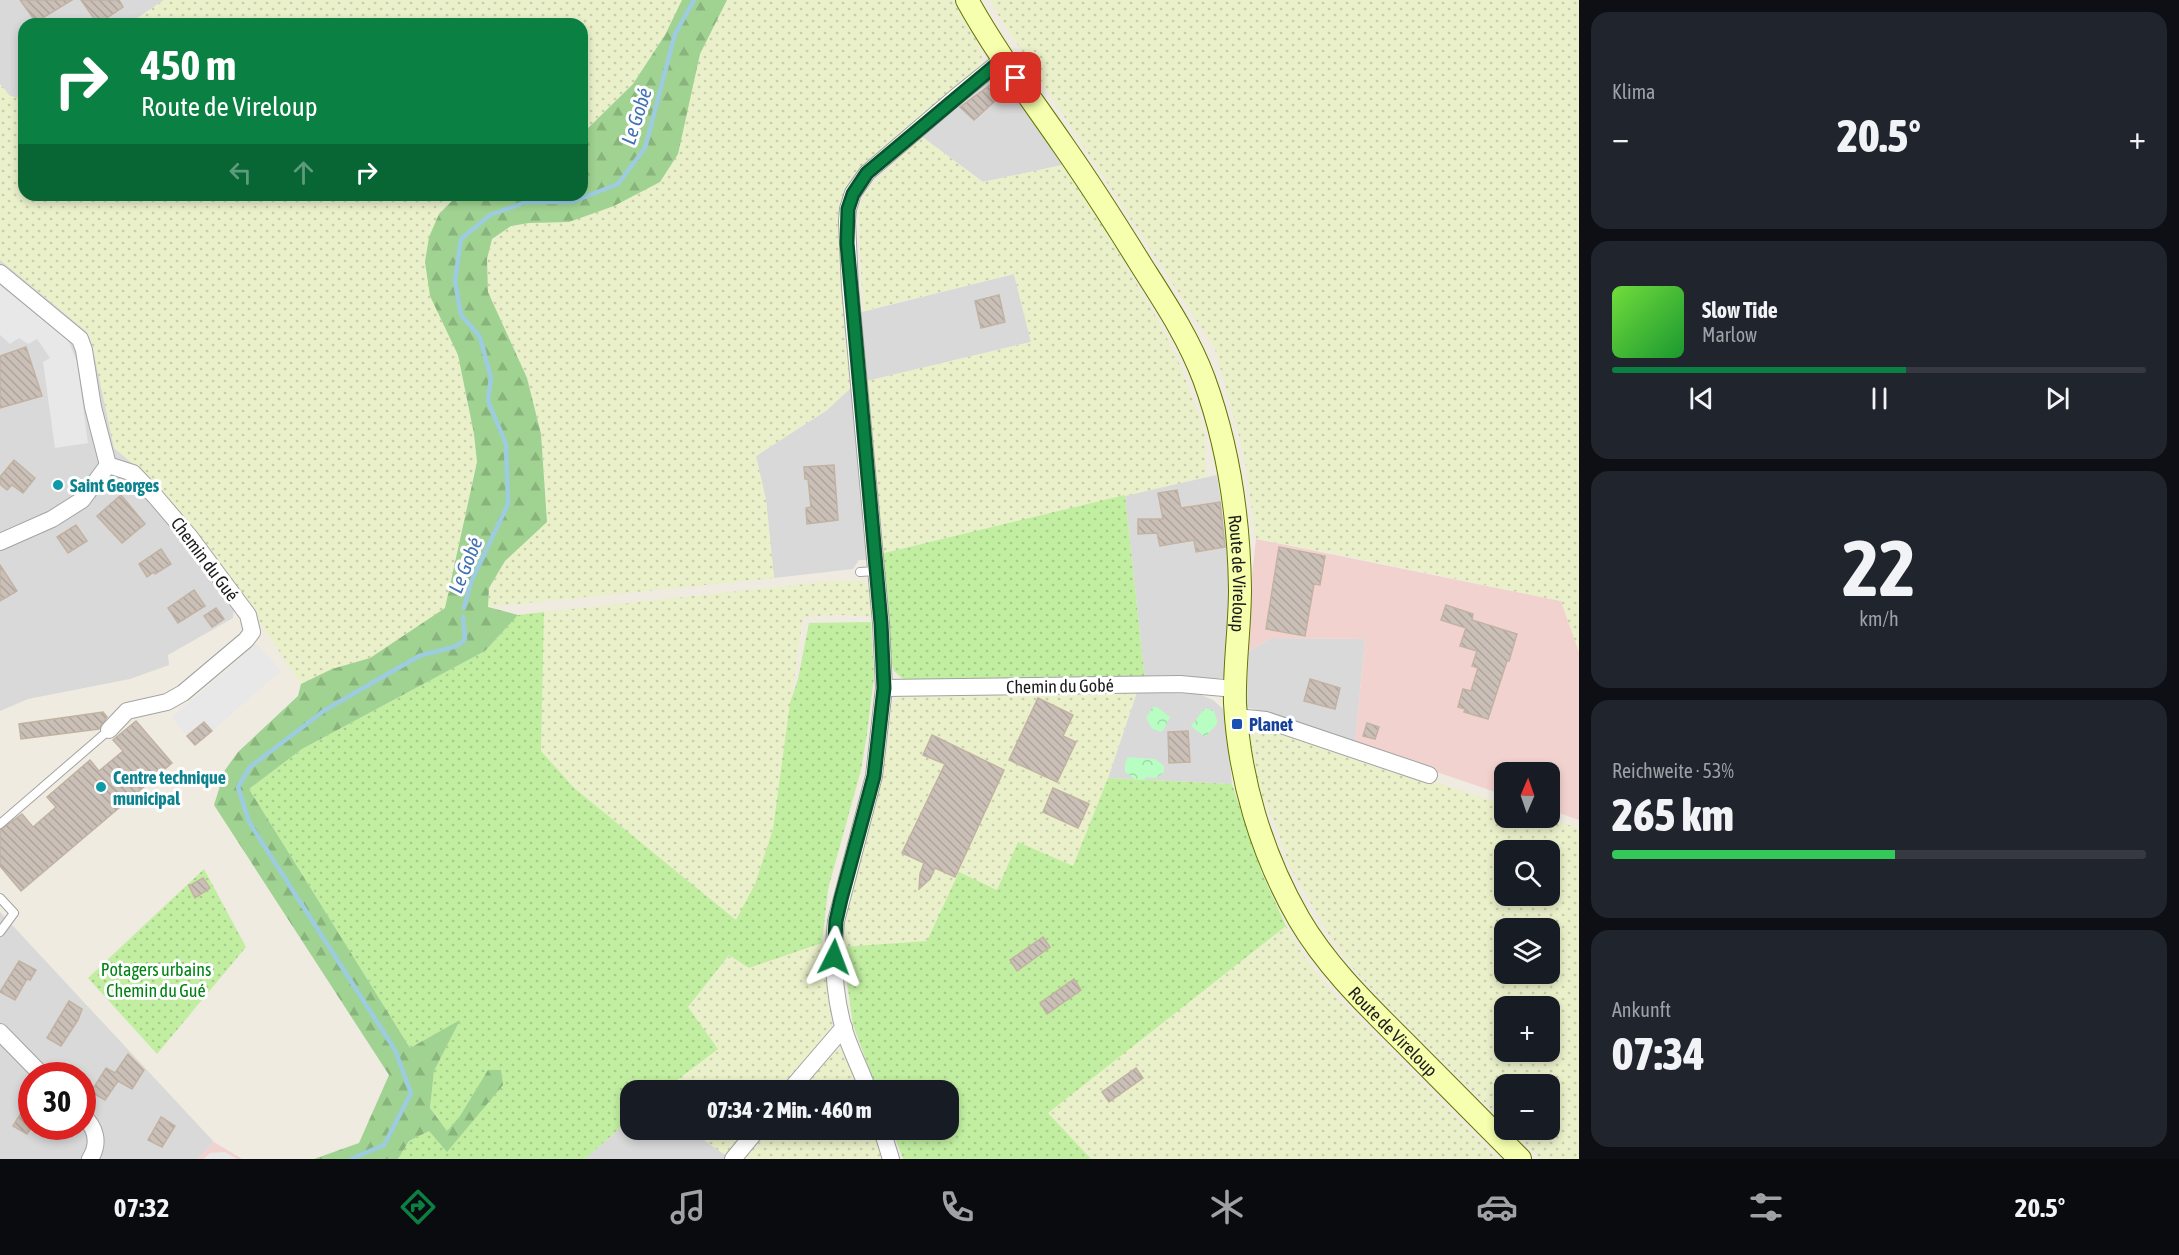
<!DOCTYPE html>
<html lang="de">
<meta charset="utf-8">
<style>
:root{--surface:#171b24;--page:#20242c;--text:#f1f3f6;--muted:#9ea1a6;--line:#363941;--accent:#0b8043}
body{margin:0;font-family:"Asap Condensed",sans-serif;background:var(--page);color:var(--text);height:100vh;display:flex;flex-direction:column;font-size:22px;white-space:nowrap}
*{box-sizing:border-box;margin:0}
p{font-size:20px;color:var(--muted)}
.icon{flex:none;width:33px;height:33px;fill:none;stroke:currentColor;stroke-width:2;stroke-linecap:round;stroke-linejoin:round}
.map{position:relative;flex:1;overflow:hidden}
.drawer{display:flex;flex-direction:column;gap:12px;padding:12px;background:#0d0f14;width:600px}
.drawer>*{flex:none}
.top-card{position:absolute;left:18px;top:18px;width:570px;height:183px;border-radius:18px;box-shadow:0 3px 9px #0003;background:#0b8043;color:#fff;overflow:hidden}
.needle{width:39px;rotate:2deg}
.buttons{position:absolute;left:1494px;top:762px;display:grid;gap:12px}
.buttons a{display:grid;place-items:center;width:66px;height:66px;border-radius:12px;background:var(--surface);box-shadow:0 3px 9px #0003;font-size:30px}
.speed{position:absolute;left:18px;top:1062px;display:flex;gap:12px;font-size:30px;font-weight:700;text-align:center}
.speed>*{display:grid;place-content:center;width:78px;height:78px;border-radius:50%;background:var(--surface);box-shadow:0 3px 9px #0003;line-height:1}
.speed .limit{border:9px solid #d22;background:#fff;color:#111}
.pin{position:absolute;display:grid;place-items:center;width:51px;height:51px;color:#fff;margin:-26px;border-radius:12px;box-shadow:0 3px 9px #0006}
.me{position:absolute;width:66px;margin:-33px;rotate:3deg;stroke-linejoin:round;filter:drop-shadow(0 0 4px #0008)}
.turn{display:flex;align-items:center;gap:21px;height:126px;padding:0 24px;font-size:27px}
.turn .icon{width:78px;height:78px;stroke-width:2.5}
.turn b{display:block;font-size:42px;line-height:51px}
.lanes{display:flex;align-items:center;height:57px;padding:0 24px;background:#0003;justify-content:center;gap:30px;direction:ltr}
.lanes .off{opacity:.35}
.big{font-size:45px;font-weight:800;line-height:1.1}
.drawer .card{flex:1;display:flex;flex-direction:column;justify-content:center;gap:9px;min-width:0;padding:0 21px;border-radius:18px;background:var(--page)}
.drawer .dial{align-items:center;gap:0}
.dial b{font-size:78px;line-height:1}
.song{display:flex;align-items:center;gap:18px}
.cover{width:72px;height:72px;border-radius:9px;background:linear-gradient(135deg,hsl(100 70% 55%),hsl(130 70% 35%))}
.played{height:6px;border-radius:3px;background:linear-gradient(90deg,var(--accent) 55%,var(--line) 55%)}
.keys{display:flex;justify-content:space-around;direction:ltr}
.heat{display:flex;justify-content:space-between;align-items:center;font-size:33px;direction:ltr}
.charge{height:9px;border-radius:4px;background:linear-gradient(90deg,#34c759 53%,var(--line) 0)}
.trip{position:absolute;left:620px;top:1080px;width:339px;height:60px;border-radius:18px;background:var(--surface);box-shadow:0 3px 9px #0003;font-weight:800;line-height:60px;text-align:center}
.tabs{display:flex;height:96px;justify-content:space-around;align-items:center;background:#090b0e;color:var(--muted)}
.tabs .icon{width:42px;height:42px}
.tabs .on{color:var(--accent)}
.tabs b{font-size:27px;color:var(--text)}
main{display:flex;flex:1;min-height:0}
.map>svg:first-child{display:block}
.residential{fill:#dad9d9;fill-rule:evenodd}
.commercial{fill:#f2d2ce}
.farmland{fill:url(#farmland-dots);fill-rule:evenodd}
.grass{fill:url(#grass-dots)}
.forest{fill:url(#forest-firs)}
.park{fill:url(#park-crowns)}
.parking{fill:#e8e8e8}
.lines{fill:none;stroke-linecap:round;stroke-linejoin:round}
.stream{stroke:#9dcce1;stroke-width:4.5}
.building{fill:url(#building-back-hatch);stroke:#c1b2a2;stroke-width:1.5}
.lane-casing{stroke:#a3a3a3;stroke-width:10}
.street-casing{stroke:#a3a3a3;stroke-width:18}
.secondary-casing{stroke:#617600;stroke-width:24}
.lane{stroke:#fff;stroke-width:8}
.street{stroke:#fff;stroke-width:16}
.secondary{stroke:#f5ffae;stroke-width:22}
.route-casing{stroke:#07532c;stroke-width:15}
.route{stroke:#0b8043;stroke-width:10}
.culture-dot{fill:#0f9aa8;stroke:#fff;stroke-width:2}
.transit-dot{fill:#1a4fb4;stroke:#fff;stroke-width:2}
.labels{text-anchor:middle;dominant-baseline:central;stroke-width:6;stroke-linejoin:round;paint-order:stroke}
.culture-label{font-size:18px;font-weight:bold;fill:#0d838f;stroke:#fff;text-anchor:start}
.street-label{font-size:18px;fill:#1c1c1c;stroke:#fff}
.transit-label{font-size:18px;font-weight:bold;fill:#164399;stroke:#fff;text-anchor:start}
.park-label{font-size:18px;fill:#028216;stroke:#fff}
.water-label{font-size:20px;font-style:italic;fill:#4172b3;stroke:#fff}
</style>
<main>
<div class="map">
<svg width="1579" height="1159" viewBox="0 0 1579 1159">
<defs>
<pattern id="farmland-dots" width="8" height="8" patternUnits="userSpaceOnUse" patternTransform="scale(1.5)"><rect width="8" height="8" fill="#eaf0ca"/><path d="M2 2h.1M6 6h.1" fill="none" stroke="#c8cdad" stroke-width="1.8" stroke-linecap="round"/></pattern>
<pattern id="grass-dots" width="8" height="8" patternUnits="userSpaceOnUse" patternTransform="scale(1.5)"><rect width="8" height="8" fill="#c2eea1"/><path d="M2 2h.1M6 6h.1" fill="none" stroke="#a6cc8a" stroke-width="1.8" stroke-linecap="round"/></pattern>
<pattern id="forest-firs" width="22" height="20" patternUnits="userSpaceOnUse" patternTransform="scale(1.5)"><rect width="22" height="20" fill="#a0d291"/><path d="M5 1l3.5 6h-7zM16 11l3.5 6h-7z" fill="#89b47c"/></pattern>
<pattern id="park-crowns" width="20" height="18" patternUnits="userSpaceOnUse" patternTransform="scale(1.5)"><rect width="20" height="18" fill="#b8fec3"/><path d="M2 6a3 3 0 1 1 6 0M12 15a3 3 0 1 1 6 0" fill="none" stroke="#9ed9a7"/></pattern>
<pattern id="building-back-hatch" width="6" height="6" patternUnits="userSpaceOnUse" patternTransform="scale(1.5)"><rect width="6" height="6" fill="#cbc0b7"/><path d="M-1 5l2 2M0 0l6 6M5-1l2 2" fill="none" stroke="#aea49d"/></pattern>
</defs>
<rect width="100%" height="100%" fill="#efebe1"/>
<g class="residential">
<polygon points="0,0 164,0 129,24 24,24 24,95 19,98 10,96 0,84"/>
<polygon points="1003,73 1067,164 983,182 921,136 986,79"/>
<polygon points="0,257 87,332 140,470 234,608 233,618 168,655 169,665 130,679 28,699 0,711"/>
<polygon points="1014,274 1031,342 867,381 858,313"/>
<polygon points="856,383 867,560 859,560 853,569 774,578 766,500 756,456 827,410"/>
<polygon points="1217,475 1231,571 1227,675 1223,678 1145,680 1125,495"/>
<polygon points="1271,638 1365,639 1355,744 1247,707 1248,652"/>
<polygon points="1137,692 1199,694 1213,700 1223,709 1225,717 1232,784 1108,778"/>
<path d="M0 912 214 1142 198 1159H0ZM32 1076H82V1126H32Z"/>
<polygon points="630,1119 630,1130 690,1130 728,1157 726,1159 585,1159"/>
</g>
<g class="commercial">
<polygon points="1256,539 1561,601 1579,652 1579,820 1550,810 1550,772 1504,772 1504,795 1355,744 1365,639 1271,638 1248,652 1250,593"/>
<polygon points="214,1142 242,1159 198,1159"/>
</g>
<g class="farmland">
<polygon points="164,0 682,0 665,35 633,84 582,134 582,24 129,24"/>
<polygon points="727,0 953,0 982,50 981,66 849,187 856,383 827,410 756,456 766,500 774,578 488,607 489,588 505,561 547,521 541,434 527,378 488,292 487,259 492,239 511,226 529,223 569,222 691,87 700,54"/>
<polygon points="991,0 1579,0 1579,652 1561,601 1347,556 1256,539 1244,454 1215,349 995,10"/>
<polygon points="0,84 10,96 19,98 24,95 24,195 458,195 439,214 430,296 458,355 474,434 477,462 445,608 370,658 332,669 301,684 247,603 140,470 114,448 91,340 87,332 0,260"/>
<polygon points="921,136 983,182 1067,164 1159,322 1181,367 1205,433 1206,477 880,554 867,381 1031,342 1014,274 863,311 858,210 867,189"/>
<polygon points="834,581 864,581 871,588 874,617 839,615 803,617 773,829 755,884 736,920 574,788 541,751 544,612"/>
<polygon points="1137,692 1108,778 1073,867 997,890 959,872 928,941 842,947 848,909 886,753 892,704 898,697"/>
<path d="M1258 728 1284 731 1504 805V818H1545L1579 828V1159H1540L1511 1130H1550V1084H1504V1123L1387 1006 1351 966 1329 935 1289 865 1275 823 1253 779 1247 742ZM1504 850H1550V896H1504ZM1504 928H1550V974H1504ZM1504 1006H1550V1052H1504Z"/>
<polygon points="1286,926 1305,958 1332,992 1499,1159 1091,1159 1047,1113"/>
<polygon points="822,943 836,1019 826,1038 783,1090 664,1090 718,1049 688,1007 730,955 749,968"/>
<polygon points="838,1049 846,1052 860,1090 799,1090 830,1052"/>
<polygon points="690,1130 751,1130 728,1157"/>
<polygon points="767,1130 873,1130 882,1159 742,1159"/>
</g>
<g class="grass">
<polygon points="1125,495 1145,680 906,682 894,671 891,662 880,554"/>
<polygon points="544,612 541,751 574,788 736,920 755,884 773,829 790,703 798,679 809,623 871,622 874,677 867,734 861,770 828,889 822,943 749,968 729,955 688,1007 718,1049 664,1090 630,1090 630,1119 585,1159 398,1159 409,1141 429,1131 447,1151 460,1116 447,1131 430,1108 434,1071 459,1021 410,1048 249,789 302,749 485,651 518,615"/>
<polygon points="1108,778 1232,784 1261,871 1286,926 1048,1113 1091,1159 903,1159 892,1130 948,1130 948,1090 877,1090 853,1025 842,947 927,941 959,872 997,890 1018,842 1073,866"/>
<polygon points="204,869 246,947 157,1054 88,978"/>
</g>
<polygon class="forest" points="682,0 727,0 700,54 678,154 660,182 614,206 569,222 529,223 511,226 492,239 487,259 488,292 527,378 541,434 547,522 505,561 489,588 488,607 518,615 485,651 302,749 249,789 410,1048 460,1020 434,1071 430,1108 447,1131 460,1116 488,1070 501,1070 503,1085 447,1152 429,1131 409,1141 398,1159 314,1159 359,1143 389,1075 214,805 225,770 238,752 298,696 301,684 332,669 370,658 445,608 477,462 474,434 458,355 430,296 425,262 429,237 439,214 458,195 582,195 582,134 633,84 665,35"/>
<g class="park">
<polygon points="1153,707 1157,707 1170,717 1164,729 1161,732 1152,728 1146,718"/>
<polygon points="1205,708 1214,711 1218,723 1205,737 1191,726"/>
<polygon points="1128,757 1155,759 1164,766 1164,772 1156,778 1147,777 1143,780 1135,779 1125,772 1125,763"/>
</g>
<g class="parking">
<polygon points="0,281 67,337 77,362 88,443 55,448 43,362 50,358 37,339 28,344 19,338 10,344 0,335"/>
<polygon points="257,644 281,671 212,731 204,722 187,736 172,717"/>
<polygon points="225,1152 237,1159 203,1159 210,1153"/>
</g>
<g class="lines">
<g class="stream">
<polyline points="464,608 471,582 508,504 506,444 488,401 491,378 480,337 461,315 455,281 461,239 490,215 526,202 572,202 618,184 645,148 675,34 694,0"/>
<polyline points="351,1159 384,1145 411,1093 395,1050 249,822 238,787 250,767 325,710 419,656 457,646 465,639 463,617"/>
</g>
</g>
<g class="building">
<polygon points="20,0 72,0 36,22"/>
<polygon points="81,0 119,0 123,7 98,24"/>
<polygon points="993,83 1005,92 974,120 960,107"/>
<polygon points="999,295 1005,322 981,328 975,301"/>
<polygon points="26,347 42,396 0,408 0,356"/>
<polygon points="14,460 35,478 23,493 12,485 7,490 0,484 0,477"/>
<polygon points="834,465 838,520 807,524 806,508 811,507 808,479 805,479 804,467"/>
<polygon points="1177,490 1181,508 1220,502 1225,547 1196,552 1194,540 1160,546 1157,533 1138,534 1138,519 1163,519 1158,493"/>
<polygon points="121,495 145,524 122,543 97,516"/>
<polygon points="76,525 87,541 68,553 57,537"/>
<polygon points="1279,547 1325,556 1320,585 1314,584 1305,636 1266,629"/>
<polygon points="161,549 171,564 155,574 154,572 147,577 139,564"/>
<polygon points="0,565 17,591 0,601"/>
<polygon points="194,590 205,606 178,623 168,608"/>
<polygon points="1446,605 1473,614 1472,620 1517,634 1509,661 1507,661 1488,719 1464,712 1465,709 1458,707 1463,689 1471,691 1478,668 1472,666 1477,651 1460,646 1466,628 1441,620"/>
<polygon points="216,608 224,619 212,627 204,616"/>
<polygon points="1310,679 1340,688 1335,709 1304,701"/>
<polygon points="1038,698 1073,715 1063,736 1076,742 1057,782 1009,760"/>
<polygon points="103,712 107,717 99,729 21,739 19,724"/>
<polygon points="136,721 172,763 21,891 0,866 0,830 22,814 33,827 56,807 47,797 90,760 99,771 123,751 113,740"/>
<polygon points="204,722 212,731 195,745 187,736"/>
<polygon points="1367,723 1379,727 1375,739 1363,736"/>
<polygon points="1188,731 1190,762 1169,763 1168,732"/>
<polygon points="932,735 1004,770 955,877 935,868 930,879 919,889 920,874 924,863 902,853 945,764 923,755"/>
<polygon points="1053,788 1089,804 1078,828 1043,812"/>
<polygon points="203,878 210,888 195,898 189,886"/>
<polygon points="1043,937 1050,947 1017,971 1010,960"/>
<polygon points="19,961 36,970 30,980 27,979 15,1000 0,992"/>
<polygon points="1074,979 1081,990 1047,1014 1040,1003"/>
<polygon points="69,1001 82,1009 78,1020 61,1046 47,1038"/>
<polygon points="128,1054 144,1070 132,1089 118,1081 105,1100 91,1092 106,1068 115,1073"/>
<polygon points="1136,1068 1143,1078 1109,1102 1102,1092"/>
<polygon points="32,1095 32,1126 27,1134 13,1126"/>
<polygon points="161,1117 175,1126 162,1147 148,1140"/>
</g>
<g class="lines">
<g class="lane-casing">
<g id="lane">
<polyline points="860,572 875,571"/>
<polyline points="0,824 109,730"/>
<polyline points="0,898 14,913 0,932"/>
</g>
</g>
<g class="street-casing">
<g id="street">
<polyline points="0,273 80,339 84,350 93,407 108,465 133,473 155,496 190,537 248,615 252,632 246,640 183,693 167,702 127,711 109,730"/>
<polyline points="0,542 52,519 82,500 108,465"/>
<polyline points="884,688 1180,684 1235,689"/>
<polyline points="1236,717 1266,720 1429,775"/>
<polyline points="0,1032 43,1076"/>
<polyline points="790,1090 844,1027"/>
<path d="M868 1090C861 1069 849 1048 843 1026 834 992 832 956 836 921L874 776 884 688 881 623 850 287 847 221 848 209 853 193 867 173 957 96 1003 59"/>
<path d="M82 1115C96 1127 100 1143 90 1159"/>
<polyline points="882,1130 891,1159"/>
<polyline points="733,1159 757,1130"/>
</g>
</g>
<g class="secondary-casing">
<g id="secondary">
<path id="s1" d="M967 0C995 51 1030 97 1063 145 1091 185 1117 226 1143 268 1166 304 1189 339 1204 379 1228 445 1239 519 1240 589 1240 627 1234 665 1235 703 1239 778 1261 853 1299 919 1327 967 1368 1006 1407 1045 1445 1083 1482 1121 1520 1159"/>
</g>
</g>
<use href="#lane" class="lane"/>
<use href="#street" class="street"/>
<use href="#secondary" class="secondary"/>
</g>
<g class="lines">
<g class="route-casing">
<polyline id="route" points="834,957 836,921 841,899 874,776 884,688 881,623 847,243 848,209 853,194 867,173 997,64 1003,60 1016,78"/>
</g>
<use href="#route" class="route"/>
</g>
<g class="culture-dot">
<circle cx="58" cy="485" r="6"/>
<circle cx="101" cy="787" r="6"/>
</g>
<rect class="transit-dot" x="1231" y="718" width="12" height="12" rx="3"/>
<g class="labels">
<g class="culture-label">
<text x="70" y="485">Saint Georges</text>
<text x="113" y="777">Centre technique<tspan x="113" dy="21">municipal</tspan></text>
</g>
<g class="street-label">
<text transform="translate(205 559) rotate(53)">Chemin du Gué</text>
<text stroke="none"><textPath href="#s1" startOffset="646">Route de Vireloup</textPath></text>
<text transform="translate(1060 686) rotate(-1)">Chemin du Gobé</text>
<text stroke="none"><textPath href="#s1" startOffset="1150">Route de Vireloup</textPath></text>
</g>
<g class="transit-label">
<text x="1249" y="724">Planet</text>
</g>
<g class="park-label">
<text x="156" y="969">Potagers urbains<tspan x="156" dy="21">Chemin du Gué</tspan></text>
</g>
<g class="water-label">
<text transform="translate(636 116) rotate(-72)">Le Gobé</text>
<text transform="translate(465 565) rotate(-68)">Le Gobé</text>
</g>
</g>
</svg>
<div class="buttons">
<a><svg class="needle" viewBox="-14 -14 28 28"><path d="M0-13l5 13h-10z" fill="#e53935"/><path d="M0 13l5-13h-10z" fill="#9ea1a6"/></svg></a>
<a><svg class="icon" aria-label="search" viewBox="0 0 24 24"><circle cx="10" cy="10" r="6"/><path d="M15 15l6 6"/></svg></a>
<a><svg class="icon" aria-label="layers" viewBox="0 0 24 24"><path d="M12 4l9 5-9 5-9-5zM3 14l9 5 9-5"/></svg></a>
<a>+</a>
<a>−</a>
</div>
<div class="speed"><div class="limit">30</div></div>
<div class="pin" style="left:1016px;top:78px;background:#d93025"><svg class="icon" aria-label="arrive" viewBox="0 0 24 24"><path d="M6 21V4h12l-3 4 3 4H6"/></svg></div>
<svg class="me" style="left:834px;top:957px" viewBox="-20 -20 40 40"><path d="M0-17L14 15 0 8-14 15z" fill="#0b8043" stroke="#fff" stroke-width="4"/></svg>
<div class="trip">07:34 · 2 Min. · 460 m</div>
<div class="top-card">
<div class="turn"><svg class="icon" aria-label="right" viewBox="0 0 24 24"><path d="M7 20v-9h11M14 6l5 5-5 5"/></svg><div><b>450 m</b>Route de Vireloup</div></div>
<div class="lanes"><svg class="icon off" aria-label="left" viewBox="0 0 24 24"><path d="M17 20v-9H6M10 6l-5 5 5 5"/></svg><svg class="icon off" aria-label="ahead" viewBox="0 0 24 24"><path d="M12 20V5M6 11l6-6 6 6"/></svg><svg class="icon" aria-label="right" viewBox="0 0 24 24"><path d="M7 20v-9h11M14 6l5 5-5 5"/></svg></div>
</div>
</div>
<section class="drawer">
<div class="card"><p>Klima</p>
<div class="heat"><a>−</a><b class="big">20.5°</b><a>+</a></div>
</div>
<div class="card">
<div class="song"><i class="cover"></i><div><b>Slow Tide</b><p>Marlow</p></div></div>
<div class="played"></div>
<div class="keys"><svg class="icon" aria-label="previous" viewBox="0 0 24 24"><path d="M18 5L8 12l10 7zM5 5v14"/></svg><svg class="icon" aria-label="pause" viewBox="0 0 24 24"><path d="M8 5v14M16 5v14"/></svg><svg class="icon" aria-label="next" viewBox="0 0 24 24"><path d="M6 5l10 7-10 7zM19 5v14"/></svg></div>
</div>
<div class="card dial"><b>22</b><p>km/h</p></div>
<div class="card"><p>Reichweite · 53%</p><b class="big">265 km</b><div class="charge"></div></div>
<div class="card"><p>Ankunft</p><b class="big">07:34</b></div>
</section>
</main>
<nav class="tabs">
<b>07:32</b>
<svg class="icon on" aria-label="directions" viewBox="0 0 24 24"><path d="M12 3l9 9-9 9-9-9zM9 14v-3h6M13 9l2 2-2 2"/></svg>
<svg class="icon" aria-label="music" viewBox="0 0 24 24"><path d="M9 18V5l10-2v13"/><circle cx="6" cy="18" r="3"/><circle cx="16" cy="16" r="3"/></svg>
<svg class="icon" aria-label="phone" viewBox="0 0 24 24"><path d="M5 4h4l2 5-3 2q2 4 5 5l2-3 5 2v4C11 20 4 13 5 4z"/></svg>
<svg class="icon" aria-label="climate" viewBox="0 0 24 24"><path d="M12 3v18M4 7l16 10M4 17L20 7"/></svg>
<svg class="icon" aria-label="car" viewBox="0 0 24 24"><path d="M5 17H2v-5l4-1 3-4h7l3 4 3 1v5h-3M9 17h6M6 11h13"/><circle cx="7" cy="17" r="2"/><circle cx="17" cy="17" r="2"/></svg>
<svg class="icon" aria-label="filters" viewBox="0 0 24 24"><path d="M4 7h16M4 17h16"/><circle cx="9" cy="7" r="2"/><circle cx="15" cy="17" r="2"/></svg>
<b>20.5°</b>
</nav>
